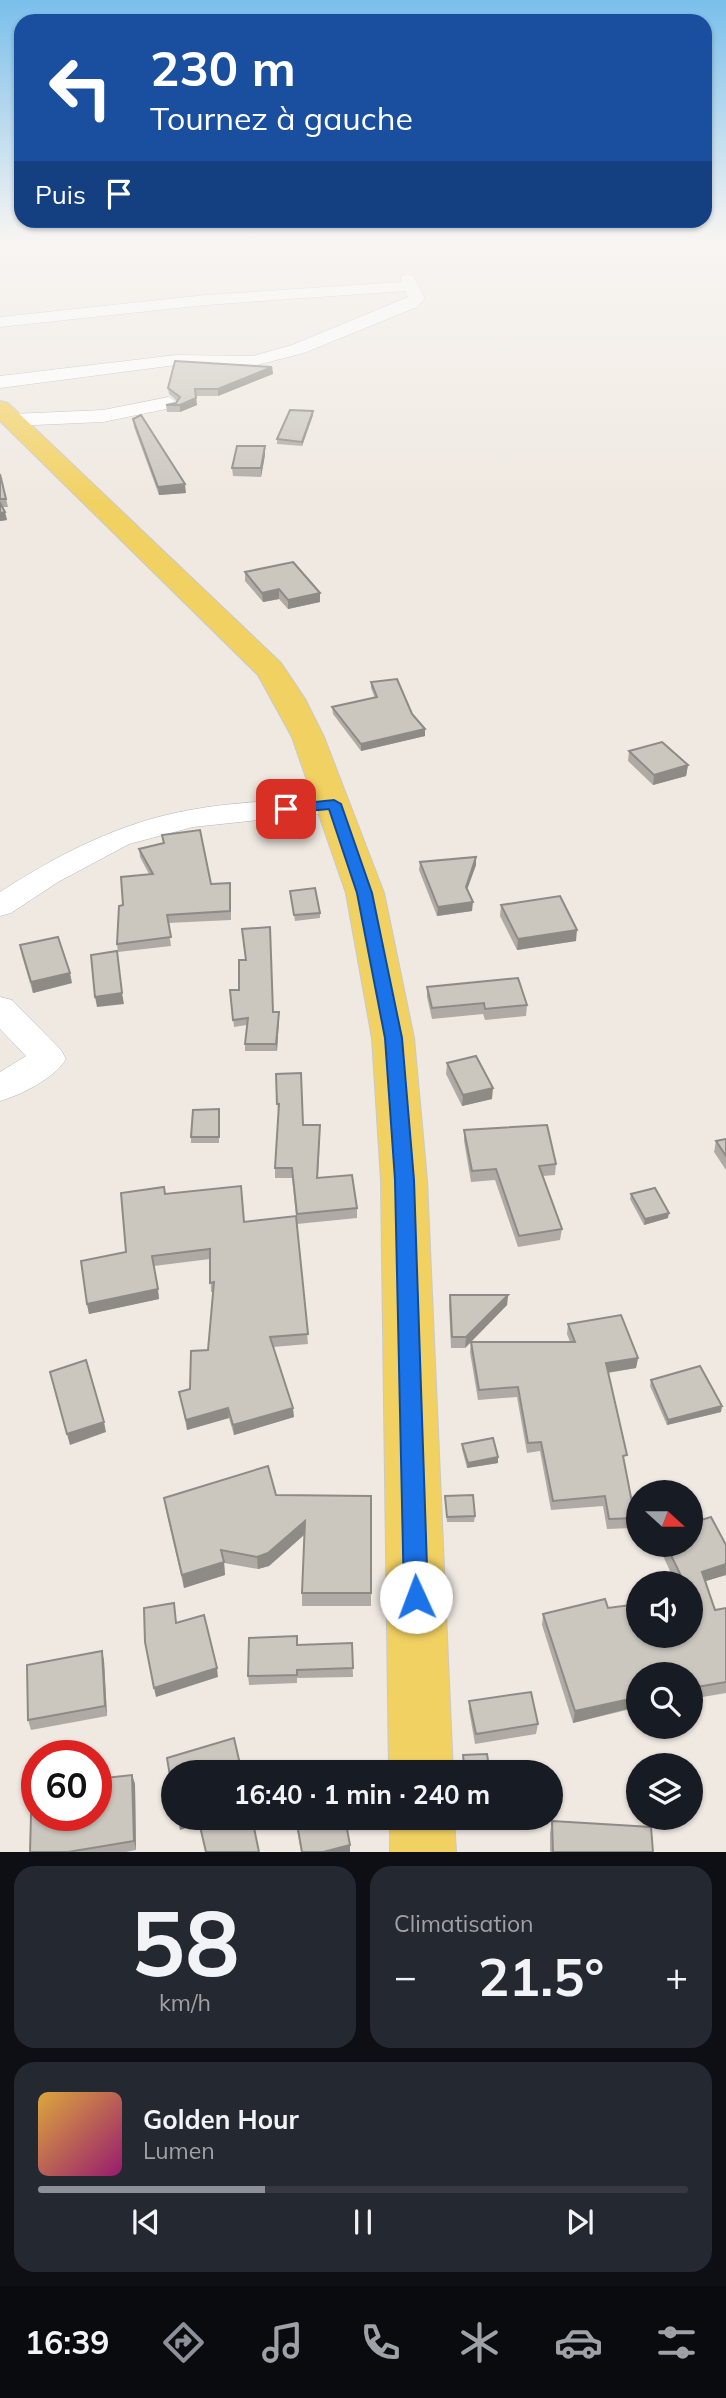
<!DOCTYPE html>
<html lang="fr">
<meta charset="utf-8">
<style>
:root{--surface:#171b24;--page:#242831;--text:#f1f3f6;--muted:#9ea1a6;--line:#363941;--accent:#8c9099}
body{margin:0;font-family:Mulish,sans-serif;background:var(--page);color:var(--text);height:100vh;display:flex;flex-direction:column;font-size:26px;white-space:nowrap}
*{box-sizing:border-box;margin:0}
p{font-size:23px;color:var(--muted)}
.icon{flex:none;width:38px;height:38px;fill:none;stroke:currentColor;stroke-width:2;stroke-linecap:round;stroke-linejoin:round}
.map{position:relative;height:1852px;overflow:hidden}
.sheet{display:flex;flex-direction:column;gap:14px;padding:14px;background:#0d0f14;flex:1}
.sheet>*{flex:none}
.top-card{position:absolute;left:14px;top:14px;width:698px;height:214px;border-radius:21px;box-shadow:0 2px 5px #0004;background:#1a4fa0;color:#fff;overflow:hidden}
.needle{width:46px;rotate:111deg}
.tools{position:absolute;left:626px;top:1480px;display:grid;gap:14px}
.tools a{display:grid;place-items:center;width:77px;height:77px;border-radius:50%;background:var(--surface);box-shadow:0 2px 5px #0004;font-size:35px}
.speed{position:absolute;left:21px;top:1740px;display:flex;gap:14px;font-size:35px;font-weight:700;text-align:center}
.speed>*{display:grid;place-content:center;width:91px;height:91px;border-radius:50%;background:var(--surface);box-shadow:0 2px 5px #0004;line-height:1}
.speed .limit{border:10px solid #d22;background:#fff;color:#111}
.pin{position:absolute;display:grid;place-items:center;width:60px;height:60px;color:#fff;margin:-30px;border-radius:14px;box-shadow:0 4px 10px #0006}
.me{position:absolute;width:77px;margin:-38px;rotate:358deg;stroke-linejoin:round;filter:drop-shadow(0 0 5px #0008)}
.turn{display:flex;align-items:center;gap:24px;height:147px;padding:0 21px;font-size:32px}
.turn .icon{width:91px;height:91px;stroke-width:2.5}
.turn b{display:block;font-size:49px;line-height:60px}
.then{display:flex;align-items:center;height:66px;padding:0 21px;background:#0003;gap:14px;font-size:26px}
.big{font-size:52px;font-weight:700;line-height:1.1}
.sheet .card{flex:1;display:flex;flex-direction:column;justify-content:center;gap:10px;min-width:0;padding:0 24px;border-radius:21px;background:var(--page)}
.sheet .dial{align-items:center;gap:0}
.dial b{font-size:91px;line-height:1}
.song{display:flex;align-items:center;gap:21px}
.cover{width:84px;height:84px;border-radius:10px;background:linear-gradient(135deg,hsl(40 70% 55%),hsl(320 70% 35%))}
.played{height:7px;border-radius:4px;background:linear-gradient(90deg,var(--accent) 35%,var(--line) 35%)}
.keys{display:flex;justify-content:space-around;direction:ltr}
.heat{display:flex;justify-content:space-between;align-items:center;font-size:38px;direction:ltr}
.sheet .tiles{flex:1;display:grid;gap:14px;grid-template-columns:1fr 1fr}
.card:last-child{grid-column:span 2}
.trip{position:absolute;left:161px;top:1760px;width:402px;height:70px;border-radius:35px;background:var(--surface);box-shadow:0 2px 5px #0004;font-weight:700;line-height:70px;text-align:center}
.tab-bar{display:flex;height:112px;justify-content:space-around;align-items:center;background:#090b0e;color:var(--muted)}
.tab-bar .icon{width:49px;height:49px}
.tab-bar .selected{color:var(--accent)}
.tab-bar b{font-size:32px;color:var(--text)}
.map>svg:first-child{display:block}
.lines{fill:none;stroke-linecap:round;stroke-linejoin:round}
.street-casing{stroke:#b4b7c1;stroke-width:1}
.primary-casing{stroke:#c9c9c9;stroke-width:2}
.street{fill:#fff;fill-rule:evenodd}
.primary{fill:#f2d163;fill-rule:evenodd}
.wall{fill:#afaba4}
.shaded-wall{fill:#8e8b86}
.building{fill:#cbc7bf;stroke:#8e8b86;stroke-width:2}
.route{fill:#1a73e8;stroke:#114b97;stroke-width:2}
</style>
<div class="map">
<svg width="726" height="1852" viewBox="0 0 726 1852">
<rect width="100%" height="100%" fill="#efe9e1"/>
<g class="lines">
<g class="street-casing">
<g id="street">
<polygon points="407,274 413,276 425,298 417,307 304,353 253,366 176,365 0,388 0,376 176,355 253,356 292,345 408,297 405,291 206,305 0,327 0,317 206,295 401,282 401,276"/>
<polygon points="169,397 178,403 176,407 103,422 12,426 2,420 12,414 103,410"/>
<path d="M334 796 344 799 348 805 344 811 193 827 129 844 58 882 11 913 0 916V892C59 854 121 822 190 810 237 801 287 801 334 796Z"/>
<path d="M0 997 12 1000 61 1050 66 1059C55 1078 21 1095 0 1101V1072L26 1056 0 1029Z"/>
</g>
</g>
<g class="primary-casing">
<g id="primary">
<polygon points="0,401 8,403 281,663 305,699 324,737 384,893 414,1038 427,1180 453,1773 389,1773 381,1180 372,1038 346,893 292,737 258,675 0,421"/>
<polygon points="390,1818 454,1818 456,1852 390,1852"/>
</g>
</g>
<use href="#street" class="street"/>
<use href="#primary" class="primary"/>
</g>
<g class="wall">
<polygon points="272,367 273,374 218,396 196,396 197,405 180,412 167,412 166,405 176,403 177,401 169,394 168,388"/>
<polygon points="313,415 302,446 277,444 277,439"/>
<polygon points="133,419 186,493 159,495 134,427"/>
<polygon points="265,455 261,477 233,476 232,468"/>
<polygon points="0,474 8,507 3,507 7,520 0,521"/>
<polygon points="245,572 320,593 320,602 288,609 279,599 263,602 245,581"/>
<polygon points="371,682 412,714 425,729 425,736 361,751 333,714 332,707 375,698 371,688"/>
<polygon points="629,751 688,765 686,776 653,785 628,761"/>
<polygon points="162,835 211,884 231,892 231,920 168,923 171,946 118,952 117,944 123,905 149,874 140,857 139,849 163,843"/>
<polygon points="420,862 476,865 467,890 472,911 437,916 419,870"/>
<polygon points="290,891 320,913 320,918 295,921"/>
<polygon points="501,905 576,941 517,950 500,916"/>
<polygon points="20,945 72,983 33,993 22,956"/>
<polygon points="427,987 527,1005 526,1016 485,1020 483,1014 432,1019 427,997"/>
<polygon points="230,990 273,1012 279,1019 277,1051 245,1051 245,1044 247,1025 234,1027"/>
<polygon points="447,1063 492,1099 462,1106 446,1074"/>
<polygon points="276,1074 303,1125 320,1135 318,1178 357,1208 357,1218 297,1224 308,1344 273,1347 294,1417 234,1435 229,1418 187,1430 179,1392 190,1389 208,1350 213,1292 211,1292 210,1259 154,1266 159,1299 89,1314 87,1304 126,1252 165,1194 244,1222 296,1216 292,1178 275,1178 275,1168 279,1114 278,1114"/>
<polygon points="219,1109 219,1143 191,1143 191,1137"/>
<polygon points="464,1130 556,1164 555,1175 543,1176 562,1229 560,1240 518,1247 495,1180 471,1182 464,1141"/>
<polygon points="726,1139 726,1170 714,1152 716,1141"/>
<polygon points="631,1194 668,1218 644,1225 630,1199"/>
<polygon points="450,1295 508,1295 507,1305 465,1348 451,1348 449,1306"/>
<polygon points="568,1324 638,1358 636,1368 608,1373 635,1518 633,1528 607,1529 603,1506 551,1510 540,1451 527,1453 517,1397 478,1400 470,1352 471,1342 570,1342 567,1334"/>
<polygon points="651,1380 721,1412 667,1425 650,1386"/>
<polygon points="462,1444 498,1457 498,1463 467,1468 462,1449"/>
<polygon points="276,1495 371,1496 371,1606 302,1606 302,1593 304,1535 269,1566 258,1569 224,1563 225,1575 184,1588 166,1511 164,1498"/>
<polygon points="445,1496 475,1516 474,1522 447,1522"/>
<polygon points="658,1545 691,1545 726,1575 706,1581 715,1610 726,1608 726,1693 691,1699 691,1675 639,1675 639,1707 573,1723 542,1625 543,1614 608,1608 691,1636 691,1584 676,1584"/>
<polygon points="352,1643 353,1677 297,1678 297,1683 249,1685 248,1676 297,1645"/>
<polygon points="102,1651 104,1661 107,1716 31,1730 28,1720"/>
<polygon points="469,1701 538,1724 536,1734 475,1744 469,1710"/>
<polygon points="132,1775 135,1784 136,1850 126,1852 30,1852 37,1815"/>
<polygon points="295,1818 345,1818 350,1845 350,1852 301,1852"/>
<polygon points="552,1821 653,1852 550,1852 550,1833"/>
</g>
<g class="shaded-wall">
<polygon points="272,367 273,374 218,396 218,389"/>
<polygon points="196,398 197,405 180,412 180,405"/>
<polygon points="313,411 313,415 302,446 302,442"/>
<polygon points="265,446 265,455 261,477 261,468"/>
<polygon points="185,484 186,493 159,495 158,487"/>
<polygon points="5,512 7,520 0,521 0,513"/>
<polygon points="279,589 279,599 263,602 262,593"/>
<polygon points="320,593 320,602 288,609 288,600"/>
<polygon points="425,729 425,736 361,751 361,744"/>
<polygon points="688,765 686,776 653,785 654,775"/>
<polygon points="476,857 476,865 465,895 466,887"/>
<polygon points="473,902 472,911 437,916 438,907"/>
<polygon points="577,930 576,941 517,950 518,939"/>
<polygon points="70,973 72,983 33,993 31,982"/>
<polygon points="122,993 124,1004 97,1007 95,997"/>
<polygon points="279,1012 279,1019 277,1051 276,1044"/>
<polygon points="493,1088 492,1099 462,1106 463,1095"/>
<polygon points="669,1213 668,1218 644,1225 645,1219"/>
<polygon points="158,1289 159,1299 89,1314 87,1304"/>
<polygon points="508,1295 507,1305 465,1348 466,1337"/>
<polygon points="638,1358 636,1368 604,1373 606,1363"/>
<polygon points="722,1406 721,1412 667,1425 668,1420"/>
<polygon points="228,1408 229,1418 187,1430 186,1420"/>
<polygon points="293,1408 294,1417 234,1435 233,1425"/>
<polygon points="104,1422 106,1432 70,1445 67,1434"/>
<polygon points="498,1457 498,1463 467,1468 468,1463"/>
<polygon points="305,1521 305,1534 269,1566 258,1569 257,1557"/>
<polygon points="224,1562 225,1575 184,1588 182,1575"/>
<polygon points="726,1564 726,1575 699,1583 702,1572"/>
<polygon points="102,1651 104,1661 107,1716 105,1706"/>
<polygon points="217,1668 218,1677 156,1697 154,1688"/>
<polygon points="630,1698 627,1709 573,1723 575,1711"/>
<polygon points="132,1775 135,1784 136,1850 134,1841"/>
<polygon points="185,1818 198,1818 199,1824 180,1830 178,1820"/>
<polygon points="350,1845 350,1852 323,1852"/>
</g>
<g class="building">
<polygon points="175,361 272,367 218,389 195,389 196,398 180,405 166,405 176,403 180,397 168,388"/>
<polygon points="290,410 313,411 302,442 277,439"/>
<polygon points="141,415 185,484 158,487 133,419"/>
<polygon points="237,446 265,446 261,468 232,468"/>
<polygon points="0,474 6,499 0,499"/>
<polygon points="0,503 5,512 0,513"/>
<polygon points="293,562 320,593 288,600 279,589 262,593 245,572"/>
<polygon points="397,679 412,714 425,729 361,744 332,707 377,697 371,682"/>
<polygon points="662,742 688,765 654,775 629,751"/>
<polygon points="200,830 211,884 230,883 230,911 167,915 171,937 117,944 119,906 123,905 121,877 153,874 139,849 164,843 162,835"/>
<polygon points="476,857 466,887 473,902 438,907 420,862"/>
<polygon points="315,888 320,913 294,915 290,891"/>
<polygon points="560,896 577,930 518,939 501,905"/>
<polygon points="270,927 273,1012 279,1012 276,1044 245,1044 248,1018 233,1020 230,990 239,990 239,960 246,960 242,929"/>
<polygon points="58,937 70,973 31,982 20,945"/>
<polygon points="117,951 122,993 95,997 91,955"/>
<polygon points="518,978 527,1005 485,1009 484,1003 432,1008 427,987"/>
<polygon points="476,1056 493,1088 463,1095 447,1063"/>
<polygon points="301,1073 303,1125 320,1125 317,1178 352,1175 357,1208 297,1214 292,1168 275,1168 279,1104 277,1104 276,1074"/>
<polygon points="219,1109 219,1137 191,1137 193,1110"/>
<polygon points="547,1125 556,1164 539,1166 562,1229 519,1236 496,1169 472,1171 464,1130"/>
<polygon points="726,1139 726,1156 716,1141"/>
<polygon points="241,1186 244,1222 296,1216 308,1334 270,1337 293,1408 233,1425 228,1408 186,1420 179,1392 190,1389 191,1351 208,1350 214,1282 210,1283 210,1249 152,1256 158,1289 87,1304 81,1261 126,1252 121,1193 164,1187 165,1194"/>
<polygon points="655,1188 669,1213 645,1219 631,1194"/>
<polygon points="450,1295 508,1295 466,1337 452,1337"/>
<polygon points="621,1315 638,1358 606,1363 627,1455 623,1456 635,1518 609,1519 605,1496 553,1501 541,1442 528,1443 518,1387 479,1390 471,1342 575,1342 568,1324"/>
<polygon points="86,1360 104,1422 67,1434 50,1372"/>
<polygon points="700,1366 722,1406 668,1420 651,1380"/>
<polygon points="493,1438 498,1457 468,1463 462,1444"/>
<polygon points="268,1466 276,1495 371,1496 371,1593 302,1593 305,1521 268,1553 257,1557 221,1550 224,1562 182,1575 164,1498"/>
<polygon points="473,1495 475,1516 447,1517 445,1496"/>
<polygon points="711,1517 726,1545 726,1564 702,1572 715,1610 726,1608 726,1682 691,1688 691,1675 639,1675 639,1697 575,1711 543,1614 605,1599 608,1608 639,1604 639,1636 691,1636 691,1584 685,1584 666,1545 691,1545 691,1523"/>
<polygon points="174,1603 176,1623 204,1615 217,1668 154,1688 145,1642 144,1608"/>
<polygon points="297,1636 297,1645 352,1643 353,1668 297,1670 297,1675 248,1676 249,1638"/>
<polygon points="102,1651 105,1706 28,1720 27,1665"/>
<polygon points="531,1692 538,1724 476,1734 469,1701"/>
<polygon points="234,1738 242,1773 173,1773 173,1794 167,1758"/>
<polygon points="487,1754 490,1773 465,1773 463,1755"/>
<polygon points="132,1775 134,1841 68,1852 30,1852 32,1778 37,1777 37,1815 96,1815 96,1779"/>
<polygon points="198,1818 252,1818 259,1852 206,1852"/>
<polygon points="296,1818 345,1818 350,1845 323,1852 302,1852"/>
<polygon points="552,1821 651,1827 653,1852 553,1852"/>
</g>
<linearGradient id="sky" x2="0" y2="1"><stop stop-color="#7abfeb"/><stop offset="0.48" stop-color="#f8f5f2"/><stop offset="1" stop-color="#f8f5f2" stop-opacity="0"/></linearGradient>
<rect width="726" height="502" fill="url(#sky)"/>
<polygon class="route" points="334,800 341,804 372,893 402,1038 414,1180 428,1597 424,1605 416,1608 407,1605 404,1597 395,1180 385,1038 357,893 329,809 286,813 279,809 286,805"/>
</svg>
<div class="tools">
<a><svg class="needle" viewBox="-14 -14 28 28"><path d="M0-13l5 13h-10z" fill="#e53935"/><path d="M0 13l5-13h-10z" fill="#9ea1a6"/></svg></a>
<a><svg class="icon" aria-label="sound" viewBox="0 0 24 24"><path d="M4 9h4l5-4v14l-5-4H4zM17 9q2 3 0 6"/></svg></a>
<a><svg class="icon" aria-label="search" viewBox="0 0 24 24"><circle cx="10" cy="10" r="6"/><path d="M15 15l6 6"/></svg></a>
<a><svg class="icon" aria-label="layers" viewBox="0 0 24 24"><path d="M12 4l9 5-9 5-9-5zM3 14l9 5 9-5"/></svg></a>
</div>
<div class="speed"><div class="limit">60</div></div>
<div class="pin" style="left:286px;top:809px;background:#d93025"><svg class="icon" aria-label="arrive" viewBox="0 0 24 24"><path d="M6 21V4h12l-3 4 3 4H6"/></svg></div>
<svg class="me" style="left:416px;top:1597px" viewBox="-20 -20 40 40"><circle r="19" fill="#fff"/><path d="M0-13L10 11 0 6-10 11z" fill="#1a73e8"/></svg>
<div class="trip">16:40 · 1 min · 240 m</div>
<div class="top-card">
<div class="turn"><svg class="icon" aria-label="left" viewBox="0 0 24 24"><path d="M17 20v-9H6M10 6l-5 5 5 5"/></svg><div><b>230 m</b>Tournez à gauche</div></div>
<div class="then">Puis<svg class="icon" aria-label="arrive" viewBox="0 0 24 24"><path d="M6 21V4h12l-3 4 3 4H6"/></svg></div>
</div>
</div>
<section class="sheet">
<div class="tiles">
<div class="card dial"><b>58</b><p>km/h</p></div>
<div class="card"><p>Climatisation</p>
<div class="heat"><a>−</a><b class="big">21.5°</b><a>+</a></div>
</div>
<div class="card">
<div class="song"><i class="cover"></i><div><b>Golden Hour</b><p>Lumen</p></div></div>
<div class="played"></div>
<div class="keys"><svg class="icon" aria-label="previous" viewBox="0 0 24 24"><path d="M18 5L8 12l10 7zM5 5v14"/></svg><svg class="icon" aria-label="pause" viewBox="0 0 24 24"><path d="M8 5v14M16 5v14"/></svg><svg class="icon" aria-label="next" viewBox="0 0 24 24"><path d="M6 5l10 7-10 7zM19 5v14"/></svg></div>
</div>
</div>
</section>
<nav class="tab-bar">
<b>16:39</b>
<svg class="icon selected" aria-label="directions" viewBox="0 0 24 24"><path d="M12 3l9 9-9 9-9-9zM9 14v-3h6M13 9l2 2-2 2"/></svg>
<svg class="icon" aria-label="music" viewBox="0 0 24 24"><path d="M9 18V5l10-2v13"/><circle cx="6" cy="18" r="3"/><circle cx="16" cy="16" r="3"/></svg>
<svg class="icon" aria-label="phone" viewBox="0 0 24 24"><path d="M5 4h4l2 5-3 2q2 4 5 5l2-3 5 2v4C11 20 4 13 5 4z"/></svg>
<svg class="icon" aria-label="climate" viewBox="0 0 24 24"><path d="M12 3v18M4 7l16 10M4 17L20 7"/></svg>
<svg class="icon" aria-label="car" viewBox="0 0 24 24"><path d="M5 17H2v-5l4-1 3-4h7l3 4 3 1v5h-3M9 17h6M6 11h13"/><circle cx="7" cy="17" r="2"/><circle cx="17" cy="17" r="2"/></svg>
<svg class="icon" aria-label="filters" viewBox="0 0 24 24"><path d="M4 7h16M4 17h16"/><circle cx="9" cy="7" r="2"/><circle cx="15" cy="17" r="2"/></svg>
</nav>
